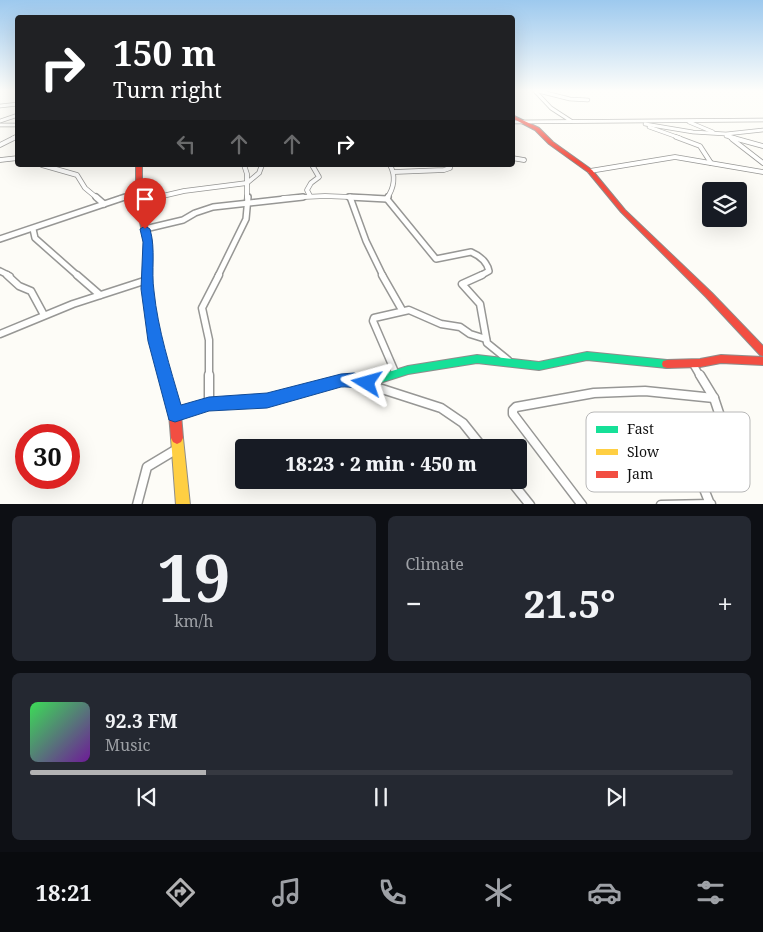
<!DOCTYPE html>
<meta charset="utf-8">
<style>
:root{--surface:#171b24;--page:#242831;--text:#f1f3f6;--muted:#9ea1a6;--line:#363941;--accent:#b2b2b3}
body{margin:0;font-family:"Noto Serif",serif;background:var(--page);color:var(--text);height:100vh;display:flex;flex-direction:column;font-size:19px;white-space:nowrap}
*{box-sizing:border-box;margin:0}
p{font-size:16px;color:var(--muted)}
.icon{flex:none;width:28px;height:28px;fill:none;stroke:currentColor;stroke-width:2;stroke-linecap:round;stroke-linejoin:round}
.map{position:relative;height:504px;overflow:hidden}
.drawer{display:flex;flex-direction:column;gap:12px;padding:12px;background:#0d0f14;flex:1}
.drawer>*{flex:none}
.hud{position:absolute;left:15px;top:15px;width:500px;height:152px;border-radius:5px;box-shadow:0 5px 20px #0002;background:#202124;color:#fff;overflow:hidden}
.fabs{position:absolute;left:702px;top:182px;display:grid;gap:10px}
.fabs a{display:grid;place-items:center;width:45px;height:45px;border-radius:5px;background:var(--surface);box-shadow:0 5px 20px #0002;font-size:25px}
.speed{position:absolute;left:15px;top:424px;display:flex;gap:10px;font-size:25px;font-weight:700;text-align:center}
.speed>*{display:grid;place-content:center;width:65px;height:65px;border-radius:50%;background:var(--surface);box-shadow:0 5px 20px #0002;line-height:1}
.speed .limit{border:8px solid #d22;background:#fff;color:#111}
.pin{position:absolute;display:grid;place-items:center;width:42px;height:42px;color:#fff;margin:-51px -21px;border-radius:50% 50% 50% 0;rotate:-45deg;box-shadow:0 0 5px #0007}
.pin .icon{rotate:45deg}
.me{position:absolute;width:55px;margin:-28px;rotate:278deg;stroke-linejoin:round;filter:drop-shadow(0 0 4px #0008)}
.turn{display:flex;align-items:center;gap:18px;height:105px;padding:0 15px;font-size:22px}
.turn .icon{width:65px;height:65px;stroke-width:2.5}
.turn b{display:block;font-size:35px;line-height:42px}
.lanes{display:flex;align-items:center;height:48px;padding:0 15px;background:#0003;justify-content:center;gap:25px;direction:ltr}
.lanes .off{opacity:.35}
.big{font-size:38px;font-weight:800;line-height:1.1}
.drawer .tile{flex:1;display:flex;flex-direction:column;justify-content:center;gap:8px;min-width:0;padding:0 18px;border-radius:8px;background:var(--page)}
.drawer .dial{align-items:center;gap:0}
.dial b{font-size:65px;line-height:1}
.song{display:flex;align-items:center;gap:15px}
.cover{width:60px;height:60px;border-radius:8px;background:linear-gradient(135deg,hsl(130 70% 55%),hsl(280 70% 35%))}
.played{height:5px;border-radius:2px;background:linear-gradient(90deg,var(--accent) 25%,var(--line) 25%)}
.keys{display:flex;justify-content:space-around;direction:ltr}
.heat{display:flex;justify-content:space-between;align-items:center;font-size:28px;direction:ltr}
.drawer .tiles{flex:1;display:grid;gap:12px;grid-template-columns:1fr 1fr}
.tile:last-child{grid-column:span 2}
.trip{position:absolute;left:235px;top:439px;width:292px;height:50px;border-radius:5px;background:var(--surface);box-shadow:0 5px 20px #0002;font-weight:800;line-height:50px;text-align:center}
.menu{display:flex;height:80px;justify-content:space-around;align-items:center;background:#090b0e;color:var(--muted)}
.menu .icon{width:35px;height:35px}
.menu .selected{color:var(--accent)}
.menu b{font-size:22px;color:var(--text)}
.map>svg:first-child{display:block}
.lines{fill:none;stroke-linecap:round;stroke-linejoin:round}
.street-far4-casing{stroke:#979795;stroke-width:4.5}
.street-far3-casing{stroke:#979795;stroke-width:5.5}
.street-far2-casing{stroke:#979795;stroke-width:8}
.street-far1-casing{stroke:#979795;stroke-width:9}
.street-casing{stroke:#979795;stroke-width:11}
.fast-casing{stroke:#8e8d8b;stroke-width:2}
.slow-casing{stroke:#8e8d8b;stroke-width:2}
.jam-casing{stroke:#8e8d8b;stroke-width:2}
.street-far4{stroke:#fffffe;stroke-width:3}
.street-far3{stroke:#fffffe;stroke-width:4}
.street-far2{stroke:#fffffe;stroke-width:5}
.street-far1{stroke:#fffffe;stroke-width:6}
.street{stroke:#fffffe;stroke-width:8}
.fast{fill:#16e098;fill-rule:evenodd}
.slow{fill:#ffcf43;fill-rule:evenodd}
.jam{fill:#f24e42;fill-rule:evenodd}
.route{fill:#1a73e8;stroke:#114b97}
.key{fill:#fff;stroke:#b8b8b8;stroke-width:1}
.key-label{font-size:14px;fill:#111}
</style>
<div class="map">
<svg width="763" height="505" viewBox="0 0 763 505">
<rect width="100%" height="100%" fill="#fdfcf7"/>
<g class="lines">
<g class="street-far4-casing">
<g id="street-far4">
<polyline points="535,91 551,108 571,121"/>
<polyline points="538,91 570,99 588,100"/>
<polyline points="0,106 18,104"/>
<polyline points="0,121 18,115"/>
<polyline points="512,122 763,120"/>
<polyline points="689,122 713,132"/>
<polyline points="645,124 693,132 726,134 763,130"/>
<polyline points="0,125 18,125"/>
<polyline points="649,127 680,138"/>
<polyline points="726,136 735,138"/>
<polyline points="13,138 18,136"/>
</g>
</g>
<g class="street-far3-casing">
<g id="street-far3">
<polyline points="676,137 700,146 711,163"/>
<polyline points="730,137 763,146"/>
<polyline points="732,139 763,163"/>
<polyline points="0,145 16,137"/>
<polyline points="512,158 524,160"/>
<polyline points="0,160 18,158"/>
<polyline points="42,165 77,175 85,188 97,198"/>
<polyline points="244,165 247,174 247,198"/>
<polyline points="590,171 675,157 763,172"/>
<polyline points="394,172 444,170 450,168 450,165"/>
<polyline points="310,196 307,190 311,183 319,177 312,165"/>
<polyline points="121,198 139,197"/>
<polyline points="154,198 184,191 247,183 259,173 262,165"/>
<polyline points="283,198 325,196 374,198"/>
<path d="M387 198C394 188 396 176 390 165"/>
</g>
</g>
<g class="street-far2-casing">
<g id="street-far2">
<polyline points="96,197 104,204"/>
<polyline points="349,197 387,199 388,197"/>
<polyline points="350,197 366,241 383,276"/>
<path d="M387 199 436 259 471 252C480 256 487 261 489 271L480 276"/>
<polyline points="139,202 159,197"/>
<polyline points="33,229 35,238 78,276"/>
<polyline points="145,229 183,220 195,213 213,207 303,197"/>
<polyline points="0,239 125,197"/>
<polyline points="0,271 10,276"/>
<polyline points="218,276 246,219 248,197"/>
</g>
</g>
<g class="street-far1-casing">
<g id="street-far1">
<polyline points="7,275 19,286 31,291 44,315"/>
<polyline points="77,275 100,295"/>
<polyline points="382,275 402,310"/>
<polyline points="482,275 462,284 480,304 487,343 508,360"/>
<polyline points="0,334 73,304 147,280"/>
<polyline points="693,364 700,376"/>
<polyline points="395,372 373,321 374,318 409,310 441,324 460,327 470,334 486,339"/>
<polyline points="209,376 209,340 202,308 219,275"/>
</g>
</g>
<g class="street-casing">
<g id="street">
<polyline points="209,375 209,404"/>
<polyline points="700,375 714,398 724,428 719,481 702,484 710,504"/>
<polyline points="175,414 209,404 267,400 341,380 354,380 441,408 463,423 483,448"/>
<polyline points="510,480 530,505"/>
<polyline points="137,505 147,467 177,449"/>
<polyline points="582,505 513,414 513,410 516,407 594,393 645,391 714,398"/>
<polyline points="661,505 711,504"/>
</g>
</g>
<g class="fast-casing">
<polygon id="fast" points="587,352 667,360 671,361 672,364 671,367 667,368 587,360 539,370 477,363 408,374 367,387 363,386 362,383 363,380 408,366 477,355 539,362"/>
</g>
<g class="slow-casing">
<polygon id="slow" points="177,432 181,434 183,438 190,505 176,505 171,438 173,434"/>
</g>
<g class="jam-casing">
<g id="jam">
<polygon points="512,115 539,128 553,142 592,170 625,210 712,293 763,346 763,356 760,355 706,297 621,212 588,172 549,144 535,130 512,118"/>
<polygon points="136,165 142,165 142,202 152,242 151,289 160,341 181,414 183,438 181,442 177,444 173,442 171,438 169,414 150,341 143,289 144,242 136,202"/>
<polygon points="721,355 763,357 763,365 721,363 700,367 667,368 663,367 662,364 663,361 667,360 700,359"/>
</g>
</g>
<use href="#street-far4" class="street-far4"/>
<use href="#street-far3" class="street-far3"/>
<use href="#street-far2" class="street-far2"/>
<use href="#street-far1" class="street-far1"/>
<use href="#street" class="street"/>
<use href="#fast" class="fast"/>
<use href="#slow" class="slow"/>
<use href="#jam" class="jam"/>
</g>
<linearGradient id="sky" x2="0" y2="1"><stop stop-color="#9dc9ee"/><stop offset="0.56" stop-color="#fefefb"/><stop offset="1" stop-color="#fefefb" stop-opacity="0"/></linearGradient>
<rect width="763" height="162" fill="url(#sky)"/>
<path class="route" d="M145 226 150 229C156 250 151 270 154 291 158 330 170 367 181 405L209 397 267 393 341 374 354 373 373 379 375 383 373 388C364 391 351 386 341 387L267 408 209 411 175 422 169 420 148 341 141 289 143 242 140 229Z"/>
<rect x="586" y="412" width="164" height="80" rx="8" class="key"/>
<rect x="596" y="426" width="22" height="7" fill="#16e098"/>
<rect x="596" y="449" width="22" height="6" fill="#ffcf43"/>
<rect x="596" y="471" width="22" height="7" fill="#f24e42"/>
<g class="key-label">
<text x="627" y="434">Fast</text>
<text x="627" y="457">Slow</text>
<text x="627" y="479">Jam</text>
</g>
</svg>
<div class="fabs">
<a><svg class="icon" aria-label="layers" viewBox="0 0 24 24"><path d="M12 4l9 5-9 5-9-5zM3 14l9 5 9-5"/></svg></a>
</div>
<div class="speed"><div class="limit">30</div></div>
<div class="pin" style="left:145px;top:229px;background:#d93025"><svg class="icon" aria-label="arrive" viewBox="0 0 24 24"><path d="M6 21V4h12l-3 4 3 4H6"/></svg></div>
<svg class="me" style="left:367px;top:383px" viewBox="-20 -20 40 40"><path d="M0-17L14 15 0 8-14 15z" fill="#1a73e8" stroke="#fff" stroke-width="4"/></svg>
<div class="trip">18:23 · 2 min · 450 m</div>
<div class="hud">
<div class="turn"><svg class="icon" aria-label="right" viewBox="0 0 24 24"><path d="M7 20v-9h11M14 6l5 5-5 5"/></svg><div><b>150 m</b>Turn right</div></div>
<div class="lanes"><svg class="icon off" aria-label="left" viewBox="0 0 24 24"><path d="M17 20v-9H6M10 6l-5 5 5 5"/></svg><svg class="icon off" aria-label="ahead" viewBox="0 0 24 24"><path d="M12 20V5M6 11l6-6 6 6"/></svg><svg class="icon off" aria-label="ahead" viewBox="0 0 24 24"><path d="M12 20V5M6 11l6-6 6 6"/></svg><svg class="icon" aria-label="right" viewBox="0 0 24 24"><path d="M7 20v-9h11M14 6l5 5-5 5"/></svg></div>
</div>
</div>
<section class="drawer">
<div class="tiles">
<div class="tile dial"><b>19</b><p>km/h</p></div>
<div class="tile"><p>Climate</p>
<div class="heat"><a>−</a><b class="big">21.5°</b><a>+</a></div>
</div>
<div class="tile">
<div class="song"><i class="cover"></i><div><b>92.3 FM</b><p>Music</p></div></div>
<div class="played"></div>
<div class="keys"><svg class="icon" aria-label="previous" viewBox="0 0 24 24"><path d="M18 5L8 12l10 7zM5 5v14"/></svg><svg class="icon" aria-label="pause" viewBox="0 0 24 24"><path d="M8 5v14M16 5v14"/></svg><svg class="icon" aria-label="next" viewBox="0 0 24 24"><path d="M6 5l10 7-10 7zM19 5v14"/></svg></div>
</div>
</div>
</section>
<nav class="menu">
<b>18:21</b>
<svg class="icon selected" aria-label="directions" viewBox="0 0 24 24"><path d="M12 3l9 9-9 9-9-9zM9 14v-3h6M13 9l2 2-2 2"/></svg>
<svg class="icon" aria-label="music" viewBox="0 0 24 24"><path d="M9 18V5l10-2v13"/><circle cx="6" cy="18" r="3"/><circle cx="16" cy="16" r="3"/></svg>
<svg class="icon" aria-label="phone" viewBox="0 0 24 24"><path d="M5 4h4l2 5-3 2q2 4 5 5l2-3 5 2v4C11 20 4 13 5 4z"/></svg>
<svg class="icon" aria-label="climate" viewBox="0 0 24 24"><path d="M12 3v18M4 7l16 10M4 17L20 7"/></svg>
<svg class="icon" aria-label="car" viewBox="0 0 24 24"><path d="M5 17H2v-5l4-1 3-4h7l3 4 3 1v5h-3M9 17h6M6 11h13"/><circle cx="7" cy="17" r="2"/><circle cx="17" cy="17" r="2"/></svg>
<svg class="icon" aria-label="filters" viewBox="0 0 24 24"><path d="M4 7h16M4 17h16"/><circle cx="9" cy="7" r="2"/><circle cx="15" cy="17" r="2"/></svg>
</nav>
